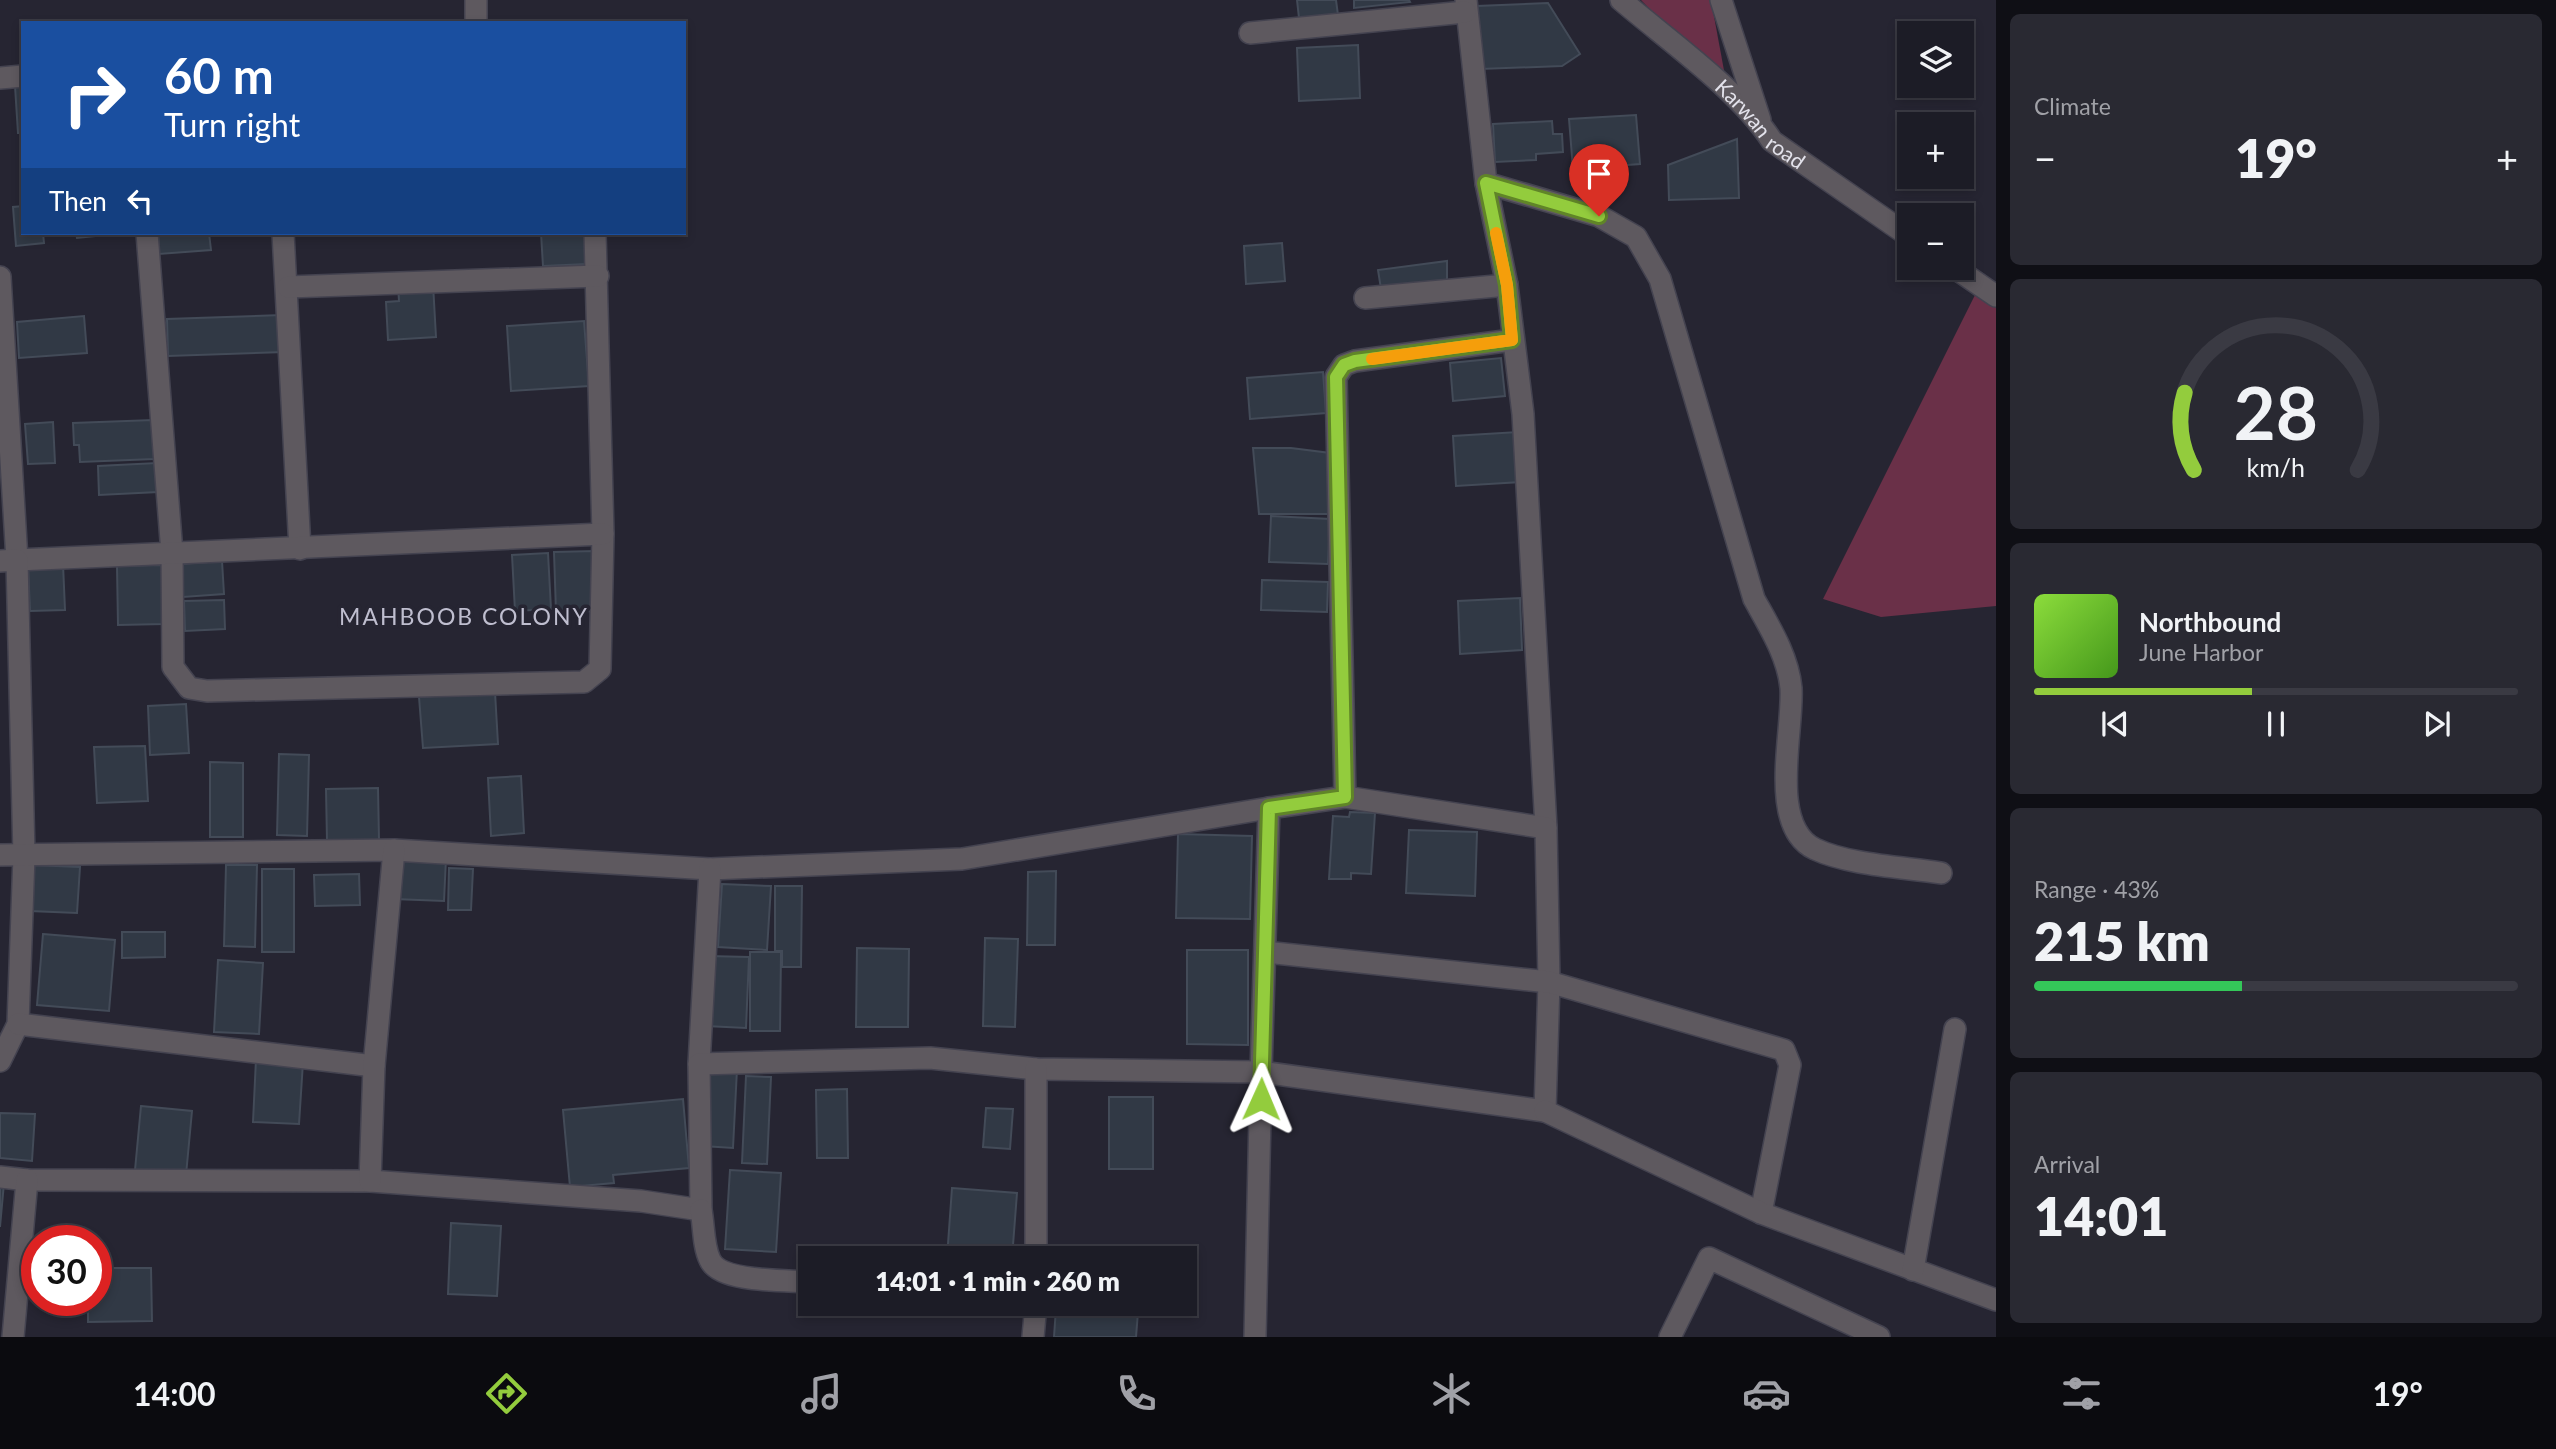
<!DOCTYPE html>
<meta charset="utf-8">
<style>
:root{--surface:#1c1c26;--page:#292932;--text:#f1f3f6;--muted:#a0a1a7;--line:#3a3a43;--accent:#93cc3d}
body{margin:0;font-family:Lato,sans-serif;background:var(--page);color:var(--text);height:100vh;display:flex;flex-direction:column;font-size:26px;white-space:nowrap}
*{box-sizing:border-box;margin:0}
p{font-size:23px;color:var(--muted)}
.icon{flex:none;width:38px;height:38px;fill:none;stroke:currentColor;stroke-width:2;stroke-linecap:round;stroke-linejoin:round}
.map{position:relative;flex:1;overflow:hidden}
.drawer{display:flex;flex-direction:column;gap:14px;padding:14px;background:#0f0f15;width:560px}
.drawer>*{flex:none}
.top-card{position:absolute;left:21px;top:21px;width:665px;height:214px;border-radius:0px;box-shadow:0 4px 10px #0003,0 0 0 2px var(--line);background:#1a4fa0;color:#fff;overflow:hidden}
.fabs{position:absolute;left:1897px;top:21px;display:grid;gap:14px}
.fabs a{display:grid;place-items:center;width:77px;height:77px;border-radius:0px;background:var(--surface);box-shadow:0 4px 10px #0003,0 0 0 2px var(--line);font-size:35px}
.speed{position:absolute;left:21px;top:1225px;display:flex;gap:14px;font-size:35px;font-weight:700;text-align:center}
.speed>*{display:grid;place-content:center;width:91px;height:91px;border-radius:50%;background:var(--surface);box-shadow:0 4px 10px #0003,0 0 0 2px var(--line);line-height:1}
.speed .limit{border:10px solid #d22;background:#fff;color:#111}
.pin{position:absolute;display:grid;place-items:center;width:60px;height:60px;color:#fff;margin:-72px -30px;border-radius:50% 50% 50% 0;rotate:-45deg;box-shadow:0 0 7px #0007}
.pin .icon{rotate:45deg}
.me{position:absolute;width:77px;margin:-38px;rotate:1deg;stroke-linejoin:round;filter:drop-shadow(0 0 5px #0008)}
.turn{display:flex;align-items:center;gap:24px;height:147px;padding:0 28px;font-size:32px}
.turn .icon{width:91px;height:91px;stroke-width:2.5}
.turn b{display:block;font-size:49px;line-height:60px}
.then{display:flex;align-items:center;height:66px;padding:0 28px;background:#0003;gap:14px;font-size:26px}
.big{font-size:52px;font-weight:800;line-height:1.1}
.drawer .card{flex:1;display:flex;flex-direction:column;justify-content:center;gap:10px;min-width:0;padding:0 24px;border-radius:10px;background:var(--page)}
.drawer .dial{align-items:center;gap:0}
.dial svg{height:182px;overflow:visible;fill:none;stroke:var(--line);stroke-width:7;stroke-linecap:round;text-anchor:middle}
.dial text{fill:var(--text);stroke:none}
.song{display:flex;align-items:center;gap:21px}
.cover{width:84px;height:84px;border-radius:10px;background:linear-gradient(135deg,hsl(90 70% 55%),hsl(100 70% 35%))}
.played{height:7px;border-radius:4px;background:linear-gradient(90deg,var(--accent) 45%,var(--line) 45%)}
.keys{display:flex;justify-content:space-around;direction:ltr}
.heat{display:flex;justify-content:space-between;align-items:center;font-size:38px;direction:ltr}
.charge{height:10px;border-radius:5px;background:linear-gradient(90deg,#34c759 43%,var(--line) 0)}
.trip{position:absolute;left:798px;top:1246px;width:399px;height:70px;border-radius:0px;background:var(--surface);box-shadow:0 4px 10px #0003,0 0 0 2px var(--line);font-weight:800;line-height:70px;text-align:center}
.tab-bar{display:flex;height:112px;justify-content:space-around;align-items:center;background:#0b0b0f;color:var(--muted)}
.tab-bar .icon{width:49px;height:49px}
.tab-bar .on{color:var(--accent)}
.tab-bar b{font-size:32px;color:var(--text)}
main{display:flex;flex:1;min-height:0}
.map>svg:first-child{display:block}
.green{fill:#6a3048}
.building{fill:#313945;stroke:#434b58;stroke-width:2}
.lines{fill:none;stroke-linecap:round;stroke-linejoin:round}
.minor-casing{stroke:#444350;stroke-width:24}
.minor{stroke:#5e595f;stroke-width:21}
.route-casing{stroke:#608528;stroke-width:18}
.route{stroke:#93cc3d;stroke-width:12}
.slow{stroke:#f59e0b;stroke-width:12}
.labels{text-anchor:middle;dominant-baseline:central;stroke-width:7;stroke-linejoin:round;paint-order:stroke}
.street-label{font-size:21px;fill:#e3e2eb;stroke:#262532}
.neighbourhood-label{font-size:23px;letter-spacing:2px;fill:#bfbecf;stroke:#262532}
</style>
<main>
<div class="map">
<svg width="1996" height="1337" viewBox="0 0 1996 1337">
<rect width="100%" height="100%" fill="#262532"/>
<g class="green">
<polygon points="1641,0 1711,0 1728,92"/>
<polygon points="1980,285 1996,296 1996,606 1881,617 1823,599"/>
</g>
<g class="building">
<polygon points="1297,0 1336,0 1338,15 1299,18"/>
<polygon points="1354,0 1409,0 1410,2 1354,8"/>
<polygon points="1548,3 1580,54 1562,66 1480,69 1477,6"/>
<polygon points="1358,45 1360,98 1299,101 1297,48"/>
<polygon points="23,85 23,133 18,133 15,86"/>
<polygon points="1636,115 1640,164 1573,169 1569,119"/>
<polygon points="1552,121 1553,134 1562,134 1563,152 1536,154 1536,160 1495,162 1493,124"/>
<polygon points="1737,139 1739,198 1669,200 1668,165"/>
<polygon points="23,206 23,233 43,233 44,243 16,246 13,207"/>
<polygon points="76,233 125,233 77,238"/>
<polygon points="158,233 209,233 211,250 159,254"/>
<polygon points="541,233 586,233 588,264 543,266"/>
<polygon points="1282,243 1285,281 1246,284 1244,246"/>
<polygon points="1447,261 1447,286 1381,289 1378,270"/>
<polygon points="433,284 436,337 388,340 386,302 399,301 398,286"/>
<polygon points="282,315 284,352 168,356 167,319"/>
<polygon points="84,316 87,353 19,358 17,322"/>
<polygon points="584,321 589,386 511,391 507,326"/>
<polygon points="1501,358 1505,396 1453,401 1450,363"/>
<polygon points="1323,372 1326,413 1250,419 1247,378"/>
<polygon points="153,420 154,459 80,462 79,445 74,445 73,423"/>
<polygon points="53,422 55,463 28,464 25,424"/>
<polygon points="1518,432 1521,482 1456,486 1453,436"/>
<polygon points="1253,448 1291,448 1330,453 1330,514 1259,514"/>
<polygon points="157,463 158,492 99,495 98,466"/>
<polygon points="1271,516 1330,519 1328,564 1269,562"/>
<polygon points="595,551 597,611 556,612 554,552"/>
<polygon points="548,553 551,609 515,611 512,555"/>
<polygon points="222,561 224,594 183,597 181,564"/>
<polygon points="63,564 65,610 30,611 28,565"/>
<polygon points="162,565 164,624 118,625 117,566"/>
<polygon points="1262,580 1328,582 1327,612 1261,610"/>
<polygon points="1520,598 1522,650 1460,654 1458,601"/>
<polygon points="224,600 225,629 185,631 184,601"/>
<polygon points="495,692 498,744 423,748 419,697"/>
<polygon points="186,704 189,753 150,755 148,706"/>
<polygon points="145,746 148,801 97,803 94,747"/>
<polygon points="279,754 309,755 307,836 277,835"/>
<polygon points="210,762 243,763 243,837 210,837"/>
<polygon points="521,776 524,833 491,836 488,778"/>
<polygon points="378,788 379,840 327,841 326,789"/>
<polygon points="1350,812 1375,813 1371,874 1351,873 1351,879 1329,879 1333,816 1349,817"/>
<polygon points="1409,830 1477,832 1475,896 1406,893"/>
<polygon points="1178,834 1252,836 1250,919 1176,918"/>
<polygon points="396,856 446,858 444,901 394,899"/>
<polygon points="32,865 80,867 77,913 30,911"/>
<polygon points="226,865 257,865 255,947 224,946"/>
<polygon points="449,868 473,869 471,910 448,910"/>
<rect x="262" y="869" width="32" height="83"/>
<polygon points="1056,871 1055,945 1027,945 1028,872"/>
<polygon points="359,874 360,905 315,906 314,875"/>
<polygon points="722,884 771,886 767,950 718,947"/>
<polygon points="775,886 802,886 801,967 782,967 782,951 775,951"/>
<polygon points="122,932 165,932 165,957 122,958"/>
<polygon points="43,934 115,940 109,1011 37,1005"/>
<polygon points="985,938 1018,939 1015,1027 983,1026"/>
<polygon points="857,948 909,949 908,1027 856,1027"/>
<polygon points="1187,950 1248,950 1248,1045 1187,1044"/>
<polygon points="750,952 781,952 780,1031 750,1031"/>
<polygon points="708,956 749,957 746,1028 706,1026"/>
<polygon points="218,960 263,963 259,1034 214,1032"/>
<polygon points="256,1059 303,1062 299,1124 253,1122"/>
<polygon points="708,1067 737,1069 733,1148 703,1146"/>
<polygon points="746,1076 771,1077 767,1164 742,1163"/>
<polygon points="847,1089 848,1158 817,1158 816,1090"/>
<rect x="1109" y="1097" width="44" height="72"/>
<polygon points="683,1099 689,1168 613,1175 614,1183 570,1187 563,1110"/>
<polygon points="141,1106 192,1111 186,1175 135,1170"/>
<polygon points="986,1108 1013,1109 1010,1149 983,1147"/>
<polygon points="0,1113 35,1114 32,1161 0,1158"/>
<polygon points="730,1170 781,1173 776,1252 725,1249"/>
<polygon points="0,1183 4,1183 0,1227"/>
<polygon points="952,1188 1017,1193 1012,1258 947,1258"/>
<polygon points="451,1223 501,1226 497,1296 448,1294"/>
<polygon points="96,1268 151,1268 152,1321 88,1322 88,1300 96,1300"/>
<polygon points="1056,1308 1138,1312 1136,1337 1054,1337"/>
</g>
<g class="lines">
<g class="minor-casing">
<g id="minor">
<polyline points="476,0 476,23"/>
<polyline points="1466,0 1486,183 1507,285 1523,414 1546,828"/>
<path id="s1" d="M1621 0C1669 41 1739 90 1772 141L1909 236"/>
<polyline points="1721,0 1760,120"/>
<polyline points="1250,33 1465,12"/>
<polyline points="0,78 23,76"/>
<path d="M1486 183 1599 216 1636 237 1660 279 1754 599C1769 626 1788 656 1791 688 1794 730 1767 826 1815 849 1849 865 1903 867 1941 873"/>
<polyline points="147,233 172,553 173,667 189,688 207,691 584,682 600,669 603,534 595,233"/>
<polyline points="283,233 300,549"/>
<polyline points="1955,268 1996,296"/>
<polyline points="0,277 17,560 603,534"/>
<polyline points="288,287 598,276"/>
<polyline points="1365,298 1507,285"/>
<polyline points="0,561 17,560 24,856 18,1024 0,1061"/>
<polygon points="1345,797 1546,828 1549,982 1545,1111 1261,1072 1269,808"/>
<polyline points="1345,797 1336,377 1344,365 1355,361 1512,340"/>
<polyline points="0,855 394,850 710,869 962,859 1269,808"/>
<polyline points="1265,952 1549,982 1784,1050 1790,1065 1761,1213"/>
<polyline points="18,1024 374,1066"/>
<polyline points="699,1064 710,869"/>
<polyline points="1545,1111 1761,1213 1996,1300"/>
<polyline points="0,1177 27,1180 370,1181 641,1201 701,1210 699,1064 930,1058 1036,1069 1261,1072 1255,1337"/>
<polyline points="370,1181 374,1066 394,850"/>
<path d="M701 1210C704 1225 703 1246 710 1260 720 1283 787 1280 810 1282"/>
<polyline points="1036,1258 1036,1069"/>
<polyline points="1913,1270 1955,1029"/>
<polyline points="13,1337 27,1180"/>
<polyline points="1033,1337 1036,1304"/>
<polyline points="1670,1337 1709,1258 1879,1337"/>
</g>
</g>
<use href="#minor" class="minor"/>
</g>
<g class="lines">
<g class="route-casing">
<polyline id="route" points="1261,1099 1269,808 1345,797 1336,377 1344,365 1355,361 1512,340 1507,285 1486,183 1599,216"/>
</g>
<use href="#route" class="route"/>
<polyline class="slow" points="1372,359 1512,340 1507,285 1496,233"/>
</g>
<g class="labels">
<g class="street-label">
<text stroke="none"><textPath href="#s1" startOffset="187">Karwan road</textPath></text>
</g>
<g class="neighbourhood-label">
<text x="464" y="616">MAHBOOB COLONY</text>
</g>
</g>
</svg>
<div class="fabs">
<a><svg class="icon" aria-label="layers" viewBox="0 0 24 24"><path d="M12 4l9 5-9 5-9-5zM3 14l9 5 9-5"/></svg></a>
<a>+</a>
<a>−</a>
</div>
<div class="speed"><div class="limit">30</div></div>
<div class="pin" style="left:1599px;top:216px;background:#d93025"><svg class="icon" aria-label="arrive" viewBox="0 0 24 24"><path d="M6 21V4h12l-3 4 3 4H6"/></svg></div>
<svg class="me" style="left:1261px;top:1099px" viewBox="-20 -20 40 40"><path d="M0-17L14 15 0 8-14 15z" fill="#93cc3d" stroke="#fff" stroke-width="4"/></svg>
<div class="trip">14:01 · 1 min · 260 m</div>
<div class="top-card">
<div class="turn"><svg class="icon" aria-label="right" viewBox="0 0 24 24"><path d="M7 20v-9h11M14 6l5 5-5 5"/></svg><div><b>60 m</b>Turn right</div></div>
<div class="then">Then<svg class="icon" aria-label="left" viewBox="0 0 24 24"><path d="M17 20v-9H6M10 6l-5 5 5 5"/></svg></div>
</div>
</div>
<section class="drawer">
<div class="card"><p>Climate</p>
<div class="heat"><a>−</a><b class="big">19°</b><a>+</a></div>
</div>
<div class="card dial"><svg viewBox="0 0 100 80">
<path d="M14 69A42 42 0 1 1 86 69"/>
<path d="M14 69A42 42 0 0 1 10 35" stroke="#93cc3d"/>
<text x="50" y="56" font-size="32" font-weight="700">28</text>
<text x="50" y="72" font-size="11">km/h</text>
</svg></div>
<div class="card">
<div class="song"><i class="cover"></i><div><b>Northbound</b><p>June Harbor</p></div></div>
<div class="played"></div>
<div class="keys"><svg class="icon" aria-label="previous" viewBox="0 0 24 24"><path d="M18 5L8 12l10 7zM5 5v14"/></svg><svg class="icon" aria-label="pause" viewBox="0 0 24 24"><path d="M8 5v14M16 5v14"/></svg><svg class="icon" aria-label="next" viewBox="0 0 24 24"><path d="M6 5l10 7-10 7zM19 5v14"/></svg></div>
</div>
<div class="card"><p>Range · 43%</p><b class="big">215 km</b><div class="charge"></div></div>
<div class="card"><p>Arrival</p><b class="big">14:01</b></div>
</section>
</main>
<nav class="tab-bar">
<b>14:00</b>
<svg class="icon on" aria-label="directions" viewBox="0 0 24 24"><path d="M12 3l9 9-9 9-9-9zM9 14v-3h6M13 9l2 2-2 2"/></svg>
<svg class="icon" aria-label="music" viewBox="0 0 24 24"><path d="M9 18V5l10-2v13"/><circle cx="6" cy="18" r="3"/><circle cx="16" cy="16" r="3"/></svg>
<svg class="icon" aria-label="phone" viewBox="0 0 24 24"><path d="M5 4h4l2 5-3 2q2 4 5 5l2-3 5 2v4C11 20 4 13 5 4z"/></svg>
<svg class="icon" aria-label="climate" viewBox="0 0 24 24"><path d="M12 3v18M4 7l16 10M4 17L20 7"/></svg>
<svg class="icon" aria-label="car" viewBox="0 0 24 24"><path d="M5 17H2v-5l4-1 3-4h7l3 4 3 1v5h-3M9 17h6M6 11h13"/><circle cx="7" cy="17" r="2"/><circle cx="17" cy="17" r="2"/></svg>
<svg class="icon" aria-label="filters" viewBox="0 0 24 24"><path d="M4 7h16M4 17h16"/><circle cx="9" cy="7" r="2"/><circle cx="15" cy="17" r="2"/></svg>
<b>19°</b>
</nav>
